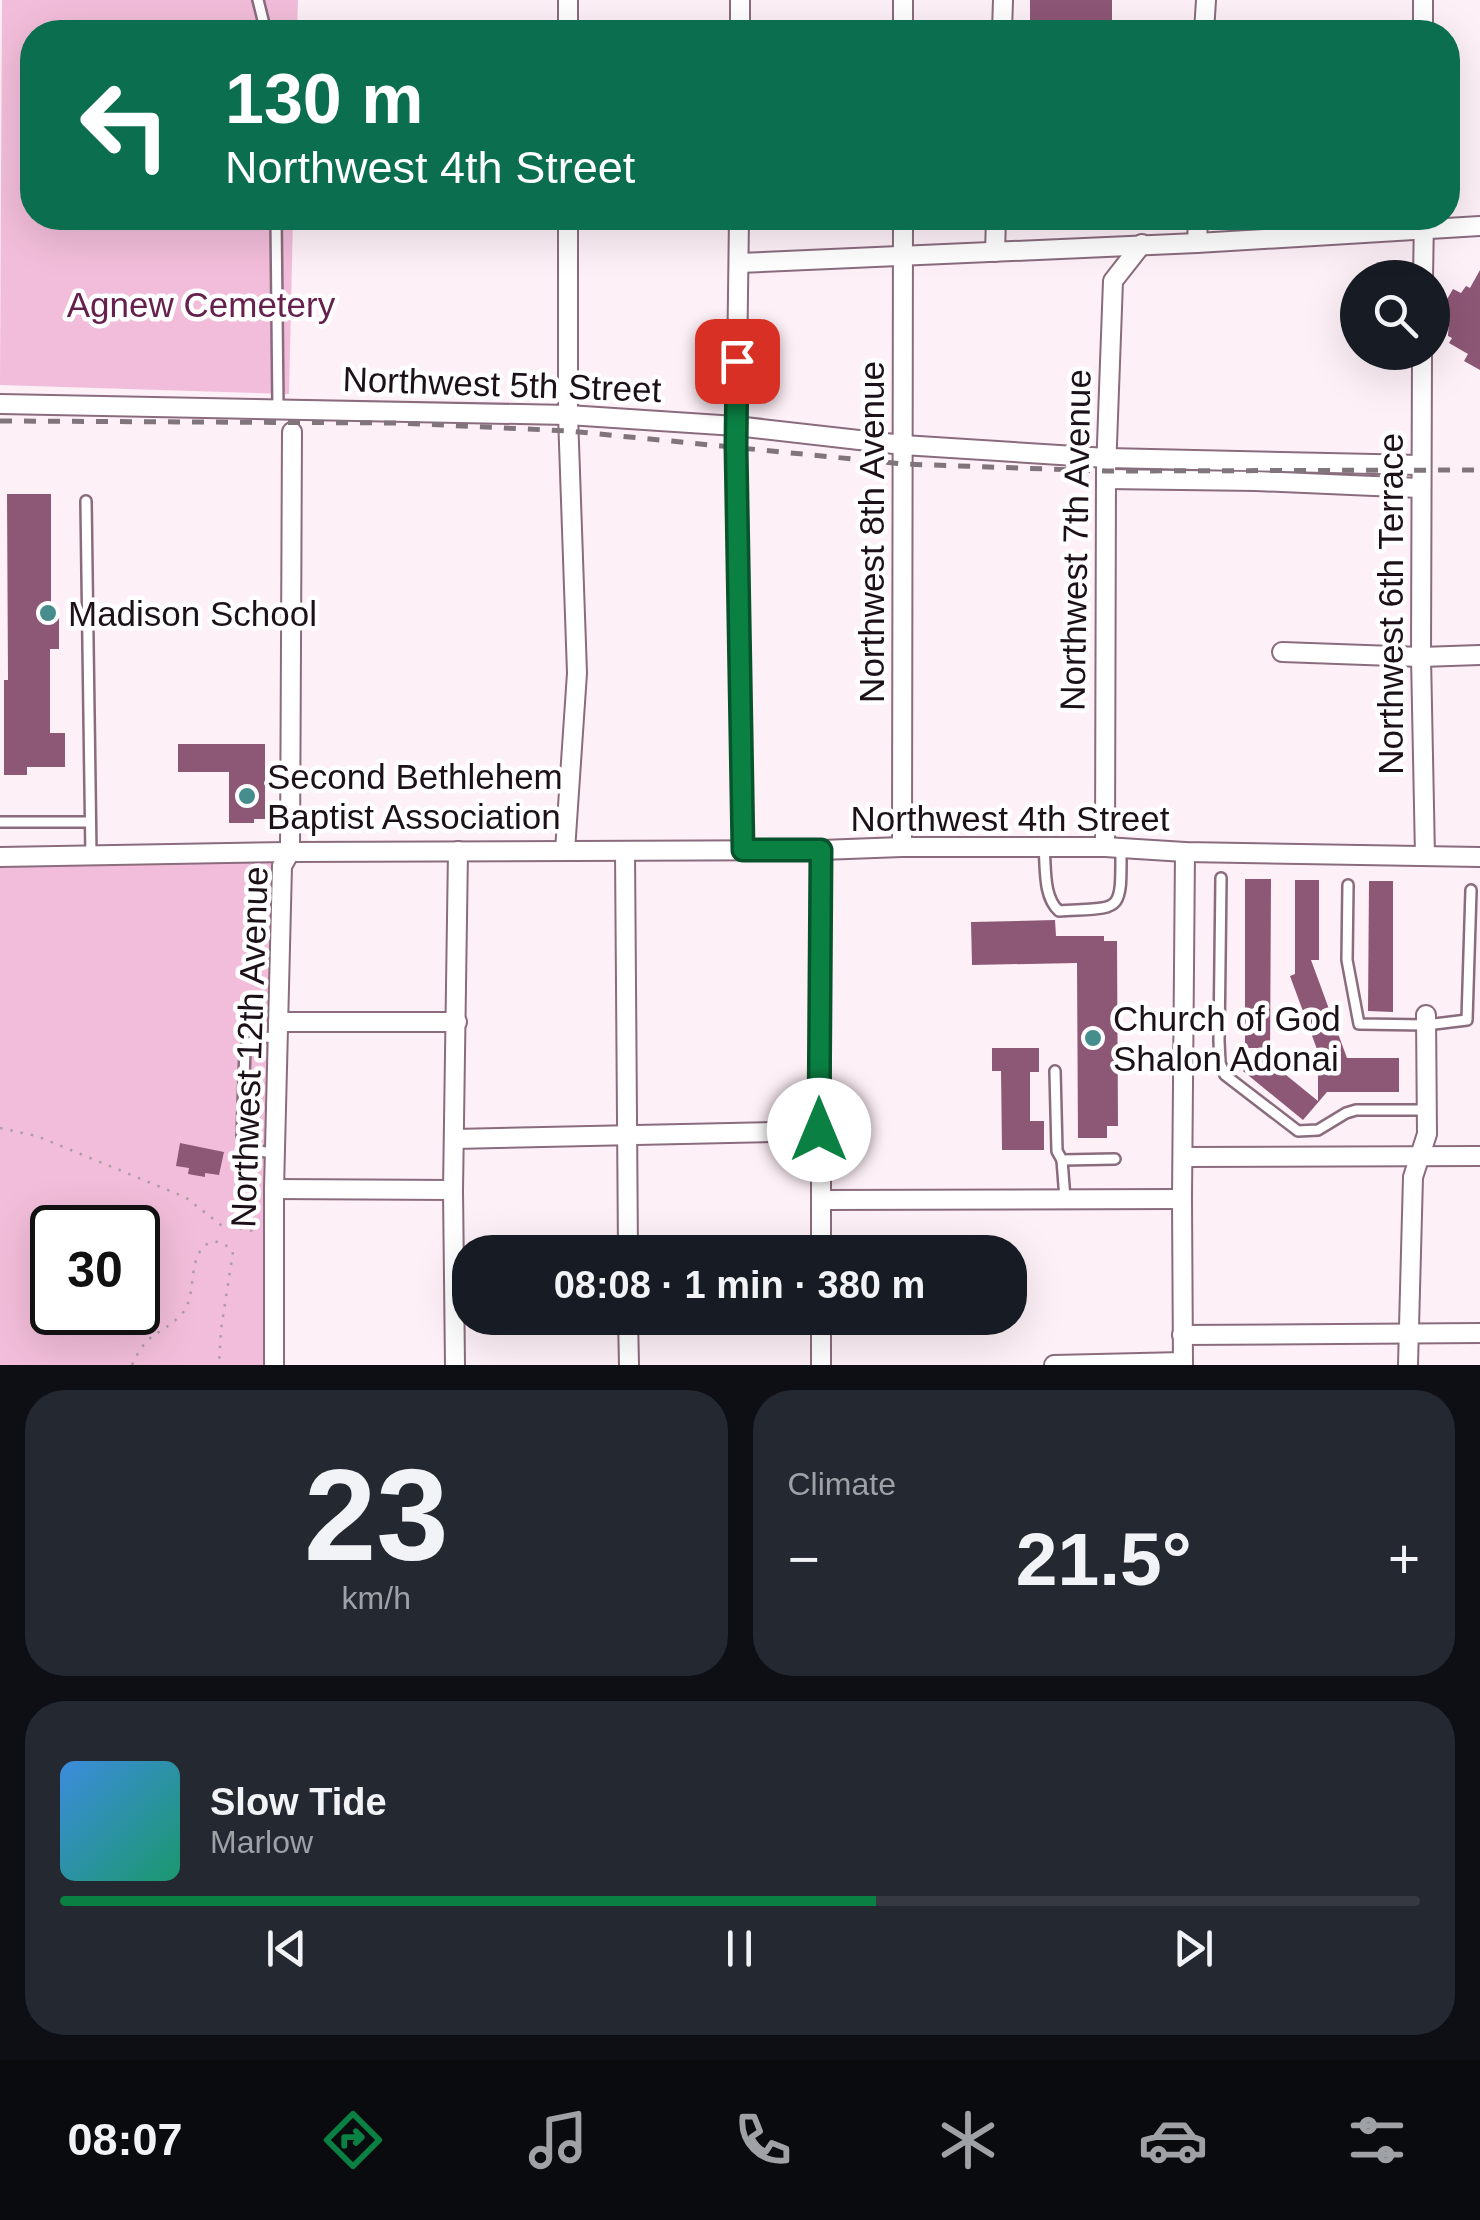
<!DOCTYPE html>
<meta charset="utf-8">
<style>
:root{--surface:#171b24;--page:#242831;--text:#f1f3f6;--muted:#9ea1a6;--line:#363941;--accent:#0b8043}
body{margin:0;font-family:Arial,sans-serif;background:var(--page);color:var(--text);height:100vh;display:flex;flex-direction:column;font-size:38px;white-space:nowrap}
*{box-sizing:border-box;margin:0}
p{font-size:32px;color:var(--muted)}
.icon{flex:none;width:55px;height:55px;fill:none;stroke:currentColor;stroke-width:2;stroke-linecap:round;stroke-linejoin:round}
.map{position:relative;height:1365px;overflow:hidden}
.details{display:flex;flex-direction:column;gap:25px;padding:25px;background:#0d0f14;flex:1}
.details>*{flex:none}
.guide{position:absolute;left:20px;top:20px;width:1440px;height:210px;border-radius:40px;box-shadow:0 10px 40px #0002;background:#0b6e4f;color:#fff;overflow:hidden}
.buttons{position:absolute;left:1340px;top:260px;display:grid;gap:20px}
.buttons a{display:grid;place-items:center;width:110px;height:110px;border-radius:50%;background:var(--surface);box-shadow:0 10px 40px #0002;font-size:50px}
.speed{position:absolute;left:30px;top:1205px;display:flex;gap:20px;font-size:50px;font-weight:700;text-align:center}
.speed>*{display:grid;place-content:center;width:130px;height:130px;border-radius:50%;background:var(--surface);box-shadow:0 10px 40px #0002;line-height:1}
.speed .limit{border:5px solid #111;border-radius:15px;background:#fff;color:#111}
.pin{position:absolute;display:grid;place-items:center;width:85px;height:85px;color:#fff;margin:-42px;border-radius:20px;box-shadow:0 5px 15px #0006}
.me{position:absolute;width:110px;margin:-55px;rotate:0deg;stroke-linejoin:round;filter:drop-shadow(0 0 8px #0008)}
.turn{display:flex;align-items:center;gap:35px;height:210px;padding:0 40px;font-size:45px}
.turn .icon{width:130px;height:130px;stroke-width:2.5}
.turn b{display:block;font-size:70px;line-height:85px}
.big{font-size:75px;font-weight:800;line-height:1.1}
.details .card{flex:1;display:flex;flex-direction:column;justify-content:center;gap:15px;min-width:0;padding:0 35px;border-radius:40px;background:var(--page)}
.details .dial{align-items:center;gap:0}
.dial b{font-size:130px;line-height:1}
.song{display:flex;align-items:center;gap:30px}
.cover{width:120px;height:120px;border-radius:15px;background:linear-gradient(135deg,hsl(210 70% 55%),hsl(160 70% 35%))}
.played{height:10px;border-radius:5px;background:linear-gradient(90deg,var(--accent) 60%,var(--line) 60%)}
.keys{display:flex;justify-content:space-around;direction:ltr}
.heat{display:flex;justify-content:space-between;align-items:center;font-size:55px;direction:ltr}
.details .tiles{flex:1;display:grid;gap:25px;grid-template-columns:1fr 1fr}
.card:last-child{grid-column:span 2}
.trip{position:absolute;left:452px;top:1235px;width:575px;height:100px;border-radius:40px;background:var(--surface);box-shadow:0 10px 40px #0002;font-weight:800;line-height:100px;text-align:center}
.menu{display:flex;height:160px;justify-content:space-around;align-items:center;background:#090b0e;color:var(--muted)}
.menu .icon{width:70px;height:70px}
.menu .current{color:var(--accent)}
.menu b{font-size:45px;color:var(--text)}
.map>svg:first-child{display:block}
.green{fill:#f2bdda;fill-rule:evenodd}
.building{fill:#8d5776}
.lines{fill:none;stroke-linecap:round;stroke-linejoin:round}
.service-casing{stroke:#8a6c7d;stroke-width:14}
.minor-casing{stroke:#8a6c7d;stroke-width:22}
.path{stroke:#aa9da4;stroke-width:2.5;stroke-dasharray:2.5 8;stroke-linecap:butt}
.service{stroke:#fff;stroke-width:9}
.minor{stroke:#fff;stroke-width:18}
.rail{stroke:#81757c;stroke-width:5;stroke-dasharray:12 12;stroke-linecap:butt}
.route-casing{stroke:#07532c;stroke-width:25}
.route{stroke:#0b8043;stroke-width:18}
.poi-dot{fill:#468e8d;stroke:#fff;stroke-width:4}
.labels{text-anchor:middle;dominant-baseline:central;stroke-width:9;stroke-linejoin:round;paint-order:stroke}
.park-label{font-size:35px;fill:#66204d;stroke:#fff}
.street-label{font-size:35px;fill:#1c1118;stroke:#fff}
.poi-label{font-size:35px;fill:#1c1118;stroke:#fff;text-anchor:start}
</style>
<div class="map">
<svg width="1480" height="1365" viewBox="0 0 1480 1365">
<rect width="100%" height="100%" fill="#fef0f7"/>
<g class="green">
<polygon points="2,0 298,0 297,32 32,32 32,218 293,218 289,394 0,385"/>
<path d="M276 861 266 1365H0V866ZM52 1228H138V1312H52Z"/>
</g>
<g class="building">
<rect x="1030" y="0" width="82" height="32"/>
<polygon points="1480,270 1480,370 1464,361 1468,354 1449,343 1452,338 1448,336 1449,318 1439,313 1453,289 1461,293 1466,286 1470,288"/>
<polygon points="7,494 51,494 51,615 59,615 59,649 50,649 50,733 65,733 65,767 27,767 27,775 4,775 4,680 8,680"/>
<polygon points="178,744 265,744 265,819 254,819 254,823 229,823 229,772 178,772"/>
<polygon points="1245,879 1271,879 1270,1062 1318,1101 1318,1052 1290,976 1295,974 1295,880 1319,880 1319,960 1311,960 1347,1058 1399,1058 1399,1092 1327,1092 1303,1120 1243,1071 1262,1048 1245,1048"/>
<polygon points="1369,881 1393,881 1393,1012 1368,1011"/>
<polygon points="1055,920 1056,936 1104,936 1104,941 1117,941 1118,1126 1107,1126 1107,1138 1078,1138 1077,963 972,965 971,922"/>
<polygon points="992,1048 1039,1048 1039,1072 1030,1072 1030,1121 1044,1121 1044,1150 1002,1150 1001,1071 992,1071"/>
<polygon points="180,1143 224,1152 219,1175 205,1173 205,1177 188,1174 189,1168 176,1166"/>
</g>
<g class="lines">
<g class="service-casing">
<g id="service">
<polyline points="258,0 266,32"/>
<polyline points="276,218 278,409"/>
<polyline points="86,501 91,856"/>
<polyline points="0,822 90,822"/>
<path d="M1044 847C1046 868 1043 897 1059 911 1123 907 1121 915 1121 848"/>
<polyline points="1221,878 1219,1041 1220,1063 1225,1075 1298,1131 1318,1130 1346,1113 1356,1110 1427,1110"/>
<polyline points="1348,885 1347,960 1359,1024 1426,1025 1467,1020 1471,890"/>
<polyline points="1055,1071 1057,1151 1062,1160 1065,1199"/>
<path d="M275 1153 250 1150 244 1146 242 1138 245 1048C253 1037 264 1037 277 1037"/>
<polyline points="1062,1160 1115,1159"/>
</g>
</g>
<g class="minor-casing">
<g id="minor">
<polyline points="568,0 568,32"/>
<polyline points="903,0 903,32"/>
<polyline points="1423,0 1423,32"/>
<polyline points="740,32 740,0"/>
<polyline points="1002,32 1003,0"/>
<polyline points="1204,32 1206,0"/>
<polyline points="739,218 736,446 743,850"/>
<polyline points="1197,243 1198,218"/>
<polyline points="995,252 996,218"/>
<polyline points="739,263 1197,243 1480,226"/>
<polyline points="1423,278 1424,218"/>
<polyline points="1422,352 1421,657 1425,856"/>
<polyline points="0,404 568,415 736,426 903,445 1107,458 1420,465"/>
<polyline points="1106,479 1256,481 1420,488"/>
<polyline points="1282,652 1421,657 1480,655"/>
<polyline points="902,847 903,218"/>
<polyline points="1105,847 1106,471 1113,281 1142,244"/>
<polyline points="565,851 577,673 568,415 568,218"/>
<polyline points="625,851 628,1252"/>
<polyline points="0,857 290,852 821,850 902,847 1105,847 1185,852 1480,857"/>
<polyline points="278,1022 457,1022"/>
<polyline points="454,1139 819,1131"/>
<polyline points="1183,1157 1480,1156"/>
<polyline points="274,1189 453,1190"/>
<polyline points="821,1200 1182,1199"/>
<polyline points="821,1252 821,850"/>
<polyline points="628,1318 629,1365"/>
<polyline points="821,1318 821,1365"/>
<polyline points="1182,1335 1480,1333"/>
<polyline points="274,1365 274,1189 282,866 290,852 292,432"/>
<polyline points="455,1365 453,1190 458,851"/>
<polyline points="1054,1365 1183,1362"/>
<polyline points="1183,1365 1182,1199 1185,852"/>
<polyline points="1408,1365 1413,1177 1427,1134 1426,1015"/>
</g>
</g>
<g class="path">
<polyline points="0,1128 37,1136 185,1197 221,1225 254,1231"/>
<path d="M132 1365C148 1330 157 1338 180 1316 197 1299 188 1268 201 1250 211 1236 225 1242 233 1252L221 1329 219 1365"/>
</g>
<use href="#service" class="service"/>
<use href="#minor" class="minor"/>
<polyline class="rail" points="0,421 399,423 569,431 903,464 1106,471 1480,470"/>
</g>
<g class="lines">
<g class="route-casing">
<polyline id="route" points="737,361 736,446 743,850 821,850 819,1130"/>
</g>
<use href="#route" class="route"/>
</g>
<g class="poi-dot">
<circle cx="48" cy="613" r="10"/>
<circle cx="247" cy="796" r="10"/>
<circle cx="1093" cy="1038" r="10"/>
</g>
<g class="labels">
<g class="park-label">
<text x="201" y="304">Agnew Cemetery</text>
</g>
<g class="street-label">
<text transform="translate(502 384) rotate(2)">Northwest 5th Street</text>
<text transform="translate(871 532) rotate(-90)">Northwest 8th Avenue</text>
<text transform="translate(1075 540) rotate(-89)">Northwest 7th Avenue</text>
<text transform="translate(1390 604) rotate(-90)">Northwest 6th Terrace</text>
<text x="1010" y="818">Northwest 4th Street</text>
<text transform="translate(249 1047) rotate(-88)">Northwest 12th Avenue</text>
</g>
<g class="poi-label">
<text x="68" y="613">Madison School</text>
<text x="267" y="776">Second Bethlehem<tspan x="267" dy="40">Baptist Association</tspan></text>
<text x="1113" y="1018">Church of God<tspan x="1113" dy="40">Shalon Adonai</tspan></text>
</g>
</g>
</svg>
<div class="buttons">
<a><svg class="icon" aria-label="search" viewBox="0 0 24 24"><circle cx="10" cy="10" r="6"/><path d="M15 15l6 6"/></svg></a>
</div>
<div class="speed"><div class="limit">30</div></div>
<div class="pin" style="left:737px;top:361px;background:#d93025"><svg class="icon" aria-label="arrive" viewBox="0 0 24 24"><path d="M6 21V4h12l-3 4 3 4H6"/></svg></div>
<svg class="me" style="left:819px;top:1130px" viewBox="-20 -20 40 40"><circle r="19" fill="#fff"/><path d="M0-13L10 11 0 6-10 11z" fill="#0b8043"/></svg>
<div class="trip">08:08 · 1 min · 380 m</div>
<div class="guide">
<div class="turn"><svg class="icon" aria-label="left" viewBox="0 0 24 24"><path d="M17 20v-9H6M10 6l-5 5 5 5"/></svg><div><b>130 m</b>Northwest 4th Street</div></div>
</div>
</div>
<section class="details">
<div class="tiles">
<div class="card dial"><b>23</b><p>km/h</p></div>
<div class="card"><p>Climate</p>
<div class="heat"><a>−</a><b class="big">21.5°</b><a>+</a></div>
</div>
<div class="card">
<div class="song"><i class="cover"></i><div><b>Slow Tide</b><p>Marlow</p></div></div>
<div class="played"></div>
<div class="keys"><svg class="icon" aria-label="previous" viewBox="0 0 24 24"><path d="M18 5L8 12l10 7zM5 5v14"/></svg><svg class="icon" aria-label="pause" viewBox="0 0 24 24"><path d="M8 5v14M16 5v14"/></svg><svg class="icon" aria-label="next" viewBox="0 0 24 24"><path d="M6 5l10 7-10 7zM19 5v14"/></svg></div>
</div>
</div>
</section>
<nav class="menu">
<b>08:07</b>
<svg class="icon current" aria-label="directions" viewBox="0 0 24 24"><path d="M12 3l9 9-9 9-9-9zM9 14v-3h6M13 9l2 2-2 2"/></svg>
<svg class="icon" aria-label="music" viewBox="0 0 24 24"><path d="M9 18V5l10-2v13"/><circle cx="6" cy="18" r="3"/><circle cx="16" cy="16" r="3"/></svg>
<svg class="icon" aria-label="phone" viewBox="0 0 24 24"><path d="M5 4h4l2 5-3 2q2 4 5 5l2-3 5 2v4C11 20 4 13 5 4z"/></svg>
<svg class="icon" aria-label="climate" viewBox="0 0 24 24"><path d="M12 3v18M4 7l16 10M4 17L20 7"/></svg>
<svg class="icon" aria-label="car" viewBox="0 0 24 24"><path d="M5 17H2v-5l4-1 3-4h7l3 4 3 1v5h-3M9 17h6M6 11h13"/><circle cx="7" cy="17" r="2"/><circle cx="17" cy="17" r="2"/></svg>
<svg class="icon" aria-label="filters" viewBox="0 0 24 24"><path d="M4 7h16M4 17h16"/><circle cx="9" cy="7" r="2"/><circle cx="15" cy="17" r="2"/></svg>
</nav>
